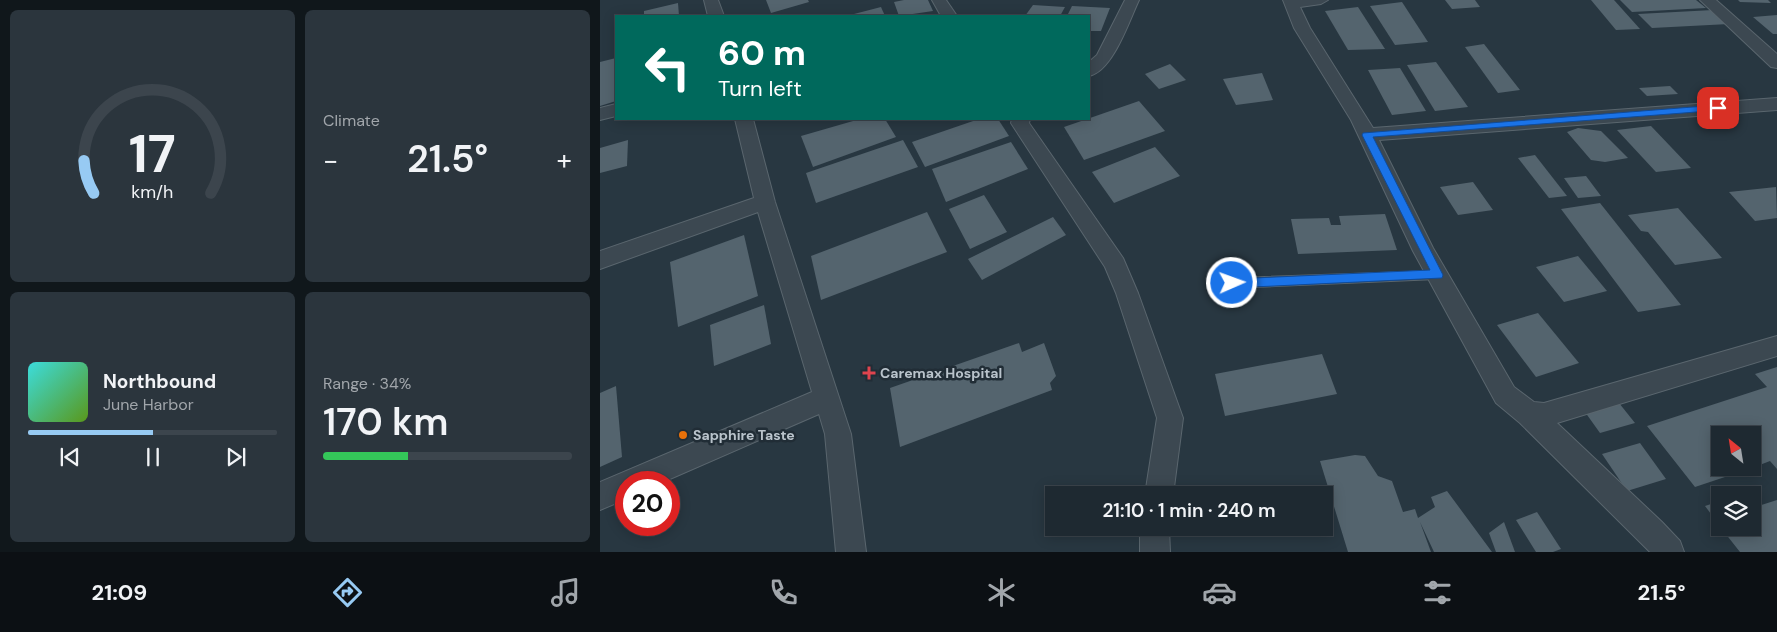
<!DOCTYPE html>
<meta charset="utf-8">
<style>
:root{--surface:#1e2931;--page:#2b353d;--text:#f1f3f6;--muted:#a1a6ab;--line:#3c454d;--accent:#97caf3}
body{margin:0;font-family:"DM Sans",sans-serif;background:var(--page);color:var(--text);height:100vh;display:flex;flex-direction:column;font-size:19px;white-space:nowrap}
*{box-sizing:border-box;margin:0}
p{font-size:16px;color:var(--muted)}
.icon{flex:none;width:28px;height:28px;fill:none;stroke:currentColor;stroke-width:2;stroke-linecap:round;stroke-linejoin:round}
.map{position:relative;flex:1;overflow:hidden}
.side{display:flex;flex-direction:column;gap:10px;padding:10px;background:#10171b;width:600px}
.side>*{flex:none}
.banner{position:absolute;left:15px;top:15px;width:475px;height:105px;border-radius:0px;box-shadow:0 2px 12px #0003,0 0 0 1px var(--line);background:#00695c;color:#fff;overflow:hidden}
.needle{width:32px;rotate:330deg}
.fabs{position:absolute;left:1111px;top:426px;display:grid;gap:10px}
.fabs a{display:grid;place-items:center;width:50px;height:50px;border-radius:0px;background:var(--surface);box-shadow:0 2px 12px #0003,0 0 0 1px var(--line);font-size:25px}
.speed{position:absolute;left:15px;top:471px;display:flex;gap:10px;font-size:25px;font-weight:700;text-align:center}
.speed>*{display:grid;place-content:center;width:65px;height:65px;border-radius:50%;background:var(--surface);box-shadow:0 2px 12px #0003,0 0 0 1px var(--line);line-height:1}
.speed .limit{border:8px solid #d22;background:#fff;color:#111}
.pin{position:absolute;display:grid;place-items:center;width:42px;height:42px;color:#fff;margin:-21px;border-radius:10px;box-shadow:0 2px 8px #0006}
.me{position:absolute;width:55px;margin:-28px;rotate:88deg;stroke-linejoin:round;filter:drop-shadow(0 0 4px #0008)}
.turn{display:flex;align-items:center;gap:18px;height:105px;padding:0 20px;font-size:22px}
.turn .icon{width:65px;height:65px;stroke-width:2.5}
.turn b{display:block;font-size:35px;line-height:42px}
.big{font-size:38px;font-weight:600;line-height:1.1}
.side .card{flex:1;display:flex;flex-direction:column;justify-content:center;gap:8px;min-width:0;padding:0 18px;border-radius:8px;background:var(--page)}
.side .dial{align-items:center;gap:0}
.dial svg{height:130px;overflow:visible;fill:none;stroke:var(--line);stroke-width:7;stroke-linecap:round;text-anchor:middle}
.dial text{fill:var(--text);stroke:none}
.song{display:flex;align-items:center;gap:15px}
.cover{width:60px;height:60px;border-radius:8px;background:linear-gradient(135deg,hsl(180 70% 55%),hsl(90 70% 35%))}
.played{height:5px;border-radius:2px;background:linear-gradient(90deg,var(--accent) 50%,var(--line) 50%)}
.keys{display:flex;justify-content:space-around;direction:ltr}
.heat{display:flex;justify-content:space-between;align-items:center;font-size:28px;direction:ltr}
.charge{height:8px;border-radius:4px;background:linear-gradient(90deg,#34c759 34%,var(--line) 0)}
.side .tiles{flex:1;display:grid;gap:10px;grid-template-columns:repeat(2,1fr)}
.trip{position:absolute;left:445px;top:486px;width:288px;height:50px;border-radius:0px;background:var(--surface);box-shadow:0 2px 12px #0003,0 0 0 1px var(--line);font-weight:600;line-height:50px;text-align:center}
.tab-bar{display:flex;height:80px;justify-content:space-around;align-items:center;background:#0c1014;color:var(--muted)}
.tab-bar .icon{width:35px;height:35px}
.tab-bar .active{color:var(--accent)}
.tab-bar b{font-size:22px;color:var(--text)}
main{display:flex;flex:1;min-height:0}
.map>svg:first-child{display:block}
.building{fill:#54646e}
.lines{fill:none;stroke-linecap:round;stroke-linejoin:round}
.lane-casing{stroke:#5a666e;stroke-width:2}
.street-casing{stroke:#5a666e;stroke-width:2}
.lane{fill:#3c4851;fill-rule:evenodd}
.street{fill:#3c4851;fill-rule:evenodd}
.route{fill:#1a73e8;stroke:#114b97}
.health-dot{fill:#e0444e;stroke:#212d36;stroke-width:2}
.food-dot{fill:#e8710a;stroke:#212d36;stroke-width:2}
.labels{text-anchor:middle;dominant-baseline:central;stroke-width:5;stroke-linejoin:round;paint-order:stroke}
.poi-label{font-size:14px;font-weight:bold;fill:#b9c3cb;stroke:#212d36;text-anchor:start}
</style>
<main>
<section class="side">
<div class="tiles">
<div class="card dial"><svg viewBox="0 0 100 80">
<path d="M14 69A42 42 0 1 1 86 69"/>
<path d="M14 69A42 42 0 0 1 8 49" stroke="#97caf3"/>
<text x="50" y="56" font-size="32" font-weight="700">17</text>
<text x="50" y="72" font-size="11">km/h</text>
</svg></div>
<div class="card"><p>Climate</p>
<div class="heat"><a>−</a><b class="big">21.5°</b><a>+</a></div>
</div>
<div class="card">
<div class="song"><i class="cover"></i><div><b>Northbound</b><p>June Harbor</p></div></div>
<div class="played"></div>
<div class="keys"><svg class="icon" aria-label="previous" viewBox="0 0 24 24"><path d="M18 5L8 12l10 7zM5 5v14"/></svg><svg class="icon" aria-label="pause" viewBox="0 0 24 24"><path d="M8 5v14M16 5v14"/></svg><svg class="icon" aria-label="next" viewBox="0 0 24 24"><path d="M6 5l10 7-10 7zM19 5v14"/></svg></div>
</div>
<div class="card"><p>Range · 34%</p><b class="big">170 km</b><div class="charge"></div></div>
</div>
</section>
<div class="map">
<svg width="1177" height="552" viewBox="0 0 1177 552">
<rect width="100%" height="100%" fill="#283741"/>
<g class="building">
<polygon points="166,0 208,0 209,2 171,13"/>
<polygon points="304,0 328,0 333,11 299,16 294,2"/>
<polygon points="845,0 875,0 880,7 852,9"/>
<polygon points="991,0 1014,0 1040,29 1016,30"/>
<polygon points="1020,0 1096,0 1106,8 1032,12"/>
<polygon points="1138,0 1168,0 1171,3 1140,2"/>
<polygon points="802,2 828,42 795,45 770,6"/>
<polygon points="78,3 79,16 44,16 44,11"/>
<polygon points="433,5 465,7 460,16 425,16"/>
<polygon points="472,6 510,8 501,31 489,31 489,16 467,16"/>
<polygon points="281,7 285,16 255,16 254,14"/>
<polygon points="758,7 785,49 748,50 725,11"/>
<polygon points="1113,10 1129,24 1052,28 1038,14"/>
<polygon points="1177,15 1177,34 1173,34 1153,17"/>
<polygon points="884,44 920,90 898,93 865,47"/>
<polygon points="16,58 16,101 0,106 0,62"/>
<polygon points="836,62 868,107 835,111 807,65"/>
<polygon points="570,64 586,80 559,89 545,74"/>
<polygon points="800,68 826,111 792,115 768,70"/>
<polygon points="662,73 673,100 636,105 623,79"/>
<polygon points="1070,86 1078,94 1047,96 1039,88"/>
<polygon points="539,101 565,131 484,160 464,127"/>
<polygon points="260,119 285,119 296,137 213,167 201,136"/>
<polygon points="379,119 398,119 409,136 325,167 312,142"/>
<polygon points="1051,126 1091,168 1056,172 1017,130"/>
<polygon points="978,128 1001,131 1028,158 1005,162 991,160 967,132"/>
<polygon points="28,140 27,166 0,173 0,148"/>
<polygon points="303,140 318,167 216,203 206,173"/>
<polygon points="411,142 428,169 346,202 332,169"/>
<polygon points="555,147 580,176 514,203 492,172"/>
<polygon points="935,155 967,196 949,198 918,158"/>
<polygon points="986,176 1001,196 978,198 964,178"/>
<polygon points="873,182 893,210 858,215 840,187"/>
<polygon points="1176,187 1177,218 1155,221 1129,192"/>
<polygon points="384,195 407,232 370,249 349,209"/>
<polygon points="1000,203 1081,305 1038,312 961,209"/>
<polygon points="1078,208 1122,258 1075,265 1048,232 1041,231 1028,215"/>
<polygon points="327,212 347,252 221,300 211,256"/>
<polygon points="785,214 797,250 698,254 691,219 729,218 731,225 741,225 739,216"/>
<polygon points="453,217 466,235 382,280 368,259"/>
<polygon points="144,235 158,296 78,327 70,262"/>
<polygon points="978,256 1007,291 964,302 936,267"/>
<polygon points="164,305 171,344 114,366 110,325"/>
<polygon points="938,313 979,363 936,377 897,325"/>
<polygon points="419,343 422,352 444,343 456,376 450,383 452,390 300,447 290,388"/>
<polygon points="722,354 737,394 625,416 615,374"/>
<polygon points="1177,367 1177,469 1170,461 1152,468 1152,435 1120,435 1120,468 1152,468 1095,487 1047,426 1167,387 1155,374"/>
<polygon points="16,386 22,457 0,467 0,393"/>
<polygon points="1019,403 1035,423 1000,433 985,412"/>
<polygon points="1040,443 1066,479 1027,491 1002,454"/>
<polygon points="755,455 765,456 778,476 792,481 803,512 815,509 818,518 835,507 831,497 847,491 892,552 834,552 820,522 831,552 748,552 720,461"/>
<polygon points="1177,500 1177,552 1140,552 1121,528 1152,528 1152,508"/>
<polygon points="1120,501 1120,526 1105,506"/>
<polygon points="937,512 961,549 953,552 936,552 916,520"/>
<polygon points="904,522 915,552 896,552 889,533"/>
</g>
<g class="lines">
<g class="lane-casing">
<polygon id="lane" points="837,271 841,272 843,275 841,278 837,279 632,288 628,286 626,283 628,280 632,278"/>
</g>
<g class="street-casing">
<g id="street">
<polygon points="104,0 118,0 124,16 108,16"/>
<polygon points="332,0 346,0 357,16 341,16"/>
<path d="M525 0H539C529 21 513 71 489 76V62L497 55Z"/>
<polygon points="683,0 728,0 721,4 700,7 710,28 773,128 1177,98 1177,110 779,140 833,248 914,387 934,402 944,403 1177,336 1177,356 957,423 1062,522 1080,541 1084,552 1050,552 920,423 896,403 813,251 751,120 694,28"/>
<polygon points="1100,0 1116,0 1177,54 1177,68 1171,67"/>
<polygon points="16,104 16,116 0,120 0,108"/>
<polygon points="135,119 153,119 175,202 251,434 266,552 236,552 225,434 219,414 63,482 26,482 26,499 0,510 0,482 212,392 158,212 0,269 0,251 154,198"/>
<polygon points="412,119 430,119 429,123 523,258 538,293 583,418 573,495 545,495 557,418 516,293 505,267 411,123"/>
<polygon points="540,528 569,528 570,552 540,552"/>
</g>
</g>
<use href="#lane" class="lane"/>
<use href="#street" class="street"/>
</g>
<polygon class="route" points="1118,105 1123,108 1122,110 773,137 843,275 842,278 632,288 626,283 632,279 830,270 762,135 763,133"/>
<path class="health-dot" d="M266.5 365.5h5v5h5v5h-5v5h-5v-5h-5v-5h5z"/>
<circle class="food-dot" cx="83" cy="435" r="5"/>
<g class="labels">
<g class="poi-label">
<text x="280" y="373">Caremax Hospital</text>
<text x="93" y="435">Sapphire Taste</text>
</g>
</g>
</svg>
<div class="fabs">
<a><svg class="needle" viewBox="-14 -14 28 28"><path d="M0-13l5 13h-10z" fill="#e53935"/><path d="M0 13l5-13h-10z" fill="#a1a6ab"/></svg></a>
<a><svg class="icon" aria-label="layers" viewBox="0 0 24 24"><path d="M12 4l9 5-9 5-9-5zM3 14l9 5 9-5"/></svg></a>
</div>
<div class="speed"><div class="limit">20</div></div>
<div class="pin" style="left:1118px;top:108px;background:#d93025"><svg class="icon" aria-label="arrive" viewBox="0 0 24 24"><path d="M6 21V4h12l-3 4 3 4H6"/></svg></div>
<svg class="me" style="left:632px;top:283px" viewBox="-20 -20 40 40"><circle r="17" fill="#1a73e8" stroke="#fff" stroke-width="3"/><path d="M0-11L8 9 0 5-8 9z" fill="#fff"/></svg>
<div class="trip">21:10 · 1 min · 240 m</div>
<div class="banner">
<div class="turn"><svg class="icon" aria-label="left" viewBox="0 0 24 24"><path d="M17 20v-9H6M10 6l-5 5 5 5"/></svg><div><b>60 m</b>Turn left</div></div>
</div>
</div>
</main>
<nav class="tab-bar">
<b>21:09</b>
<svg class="icon active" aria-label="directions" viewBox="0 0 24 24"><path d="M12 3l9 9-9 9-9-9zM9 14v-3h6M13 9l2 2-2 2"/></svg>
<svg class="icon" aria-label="music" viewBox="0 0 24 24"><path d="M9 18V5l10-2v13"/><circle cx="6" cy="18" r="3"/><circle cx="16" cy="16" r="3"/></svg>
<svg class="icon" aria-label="phone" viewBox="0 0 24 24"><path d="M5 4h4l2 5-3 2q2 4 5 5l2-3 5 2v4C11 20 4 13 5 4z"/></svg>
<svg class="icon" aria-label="climate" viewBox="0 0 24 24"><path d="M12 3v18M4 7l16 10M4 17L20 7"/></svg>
<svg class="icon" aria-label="car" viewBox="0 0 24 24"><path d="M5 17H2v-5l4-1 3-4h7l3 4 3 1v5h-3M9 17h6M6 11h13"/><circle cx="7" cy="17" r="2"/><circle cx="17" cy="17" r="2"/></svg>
<svg class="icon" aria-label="filters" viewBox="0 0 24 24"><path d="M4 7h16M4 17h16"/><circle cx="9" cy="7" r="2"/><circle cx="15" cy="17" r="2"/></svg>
<b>21.5°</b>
</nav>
